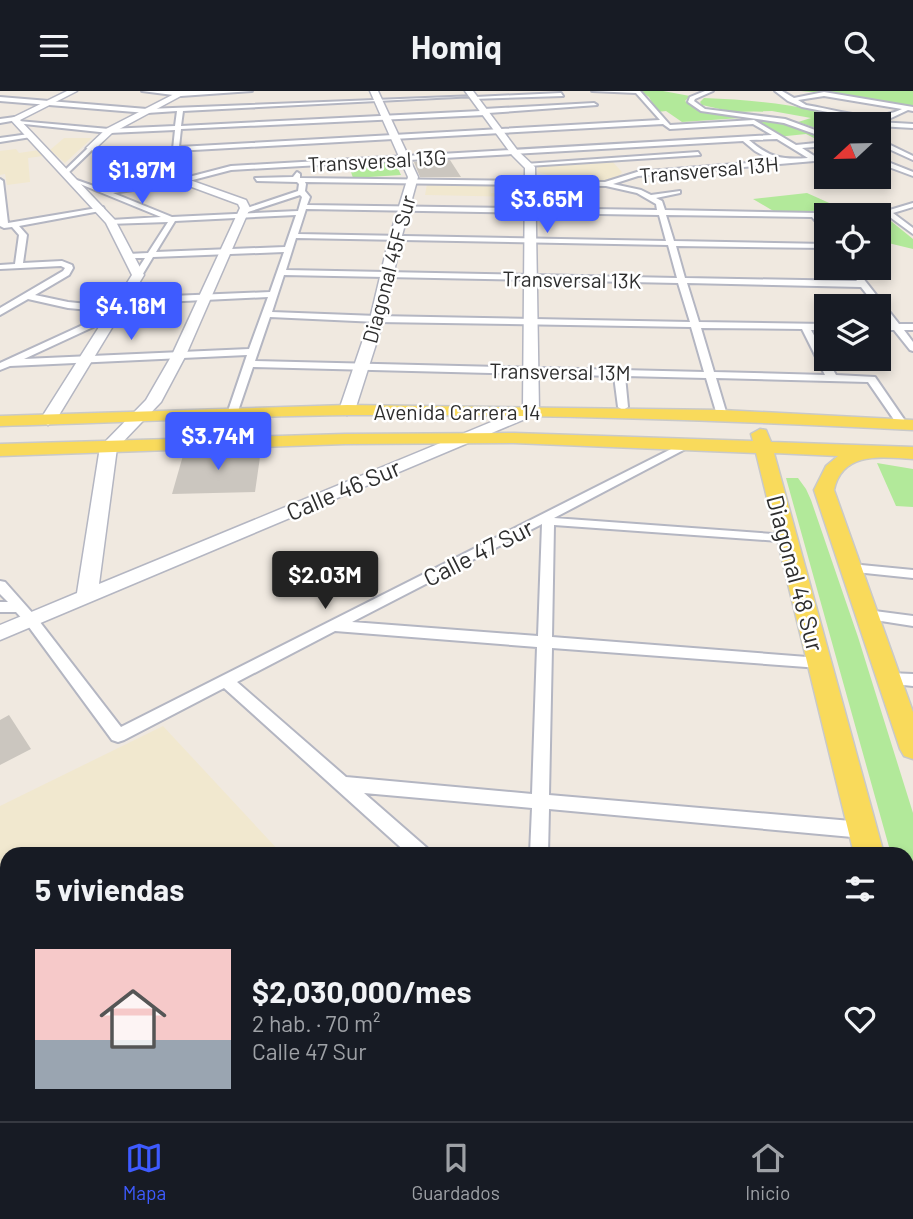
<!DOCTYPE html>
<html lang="es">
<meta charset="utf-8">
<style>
:root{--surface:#171b24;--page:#242831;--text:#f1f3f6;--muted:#9ea1a6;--line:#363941;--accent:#3e5bff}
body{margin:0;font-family:Barlow,sans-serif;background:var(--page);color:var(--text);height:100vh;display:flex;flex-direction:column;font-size:26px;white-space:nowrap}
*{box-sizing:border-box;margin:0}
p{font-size:23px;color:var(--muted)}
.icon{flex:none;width:38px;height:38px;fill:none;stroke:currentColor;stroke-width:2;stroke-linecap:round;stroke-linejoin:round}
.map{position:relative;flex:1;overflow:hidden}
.panel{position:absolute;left:0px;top:756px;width:914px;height:275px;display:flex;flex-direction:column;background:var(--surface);border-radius:21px 21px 0 0;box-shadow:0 4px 10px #0003}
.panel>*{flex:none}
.needle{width:46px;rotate:248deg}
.tools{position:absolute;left:814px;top:21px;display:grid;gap:14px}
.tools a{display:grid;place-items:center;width:77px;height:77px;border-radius:0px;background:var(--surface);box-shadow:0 4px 10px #0003;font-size:35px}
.price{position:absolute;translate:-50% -60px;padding:0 16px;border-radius:7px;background:var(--accent);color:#fff;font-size:23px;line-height:46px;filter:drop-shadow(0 2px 4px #0008)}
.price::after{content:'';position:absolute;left:50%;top:42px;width:21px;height:16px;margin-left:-10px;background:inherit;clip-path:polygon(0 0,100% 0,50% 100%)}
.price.current{background:#222;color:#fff}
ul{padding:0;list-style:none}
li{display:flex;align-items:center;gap:21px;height:175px;padding:0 35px}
li span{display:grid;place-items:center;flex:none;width:196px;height:140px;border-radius:0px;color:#555}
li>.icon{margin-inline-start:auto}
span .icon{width:84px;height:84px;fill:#fffc;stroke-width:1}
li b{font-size:30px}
h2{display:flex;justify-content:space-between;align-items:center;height:84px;padding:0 35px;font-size:30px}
header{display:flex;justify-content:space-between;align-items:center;height:91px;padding:0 35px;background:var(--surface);font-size:32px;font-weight:700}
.tab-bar{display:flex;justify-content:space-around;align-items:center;height:98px;border-top:2px solid var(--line);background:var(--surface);font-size:19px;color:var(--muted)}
.tab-bar a{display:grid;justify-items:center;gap:4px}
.tab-bar .current{color:var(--accent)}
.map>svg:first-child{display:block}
.education{fill:#f1e8cf}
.medical{fill:#f6dede}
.green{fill:#b2e99a}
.pitch{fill:#c6f095}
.building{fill:#cbc6bf}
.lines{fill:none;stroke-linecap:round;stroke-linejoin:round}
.street-casing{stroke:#b4b6c2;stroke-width:4}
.secondary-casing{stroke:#b4b6c2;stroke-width:3}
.primary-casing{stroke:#c9c9c9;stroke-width:3}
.street{fill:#fff;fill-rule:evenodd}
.secondary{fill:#fff;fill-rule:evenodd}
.primary{fill:#f9da5b;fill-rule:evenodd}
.labels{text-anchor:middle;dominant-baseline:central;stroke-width:5;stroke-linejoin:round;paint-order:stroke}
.far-street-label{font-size:21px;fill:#2e2e2e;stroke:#fff}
.street-label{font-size:24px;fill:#2e2e2e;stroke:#fff}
</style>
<header><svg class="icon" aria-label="menu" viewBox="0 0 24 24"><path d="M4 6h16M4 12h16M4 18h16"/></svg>Homiq<svg class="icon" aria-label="search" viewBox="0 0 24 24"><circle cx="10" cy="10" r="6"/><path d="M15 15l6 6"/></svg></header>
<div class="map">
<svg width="913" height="1030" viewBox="0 0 913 1030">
<rect width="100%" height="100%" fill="#f0e9e0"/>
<path class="education" d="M64,47H92L65,72L50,59Z
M16,58L19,62L39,59L43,65L28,67L30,91L7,94L5,83L0,84V60Z
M611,69L622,81L619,86L599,92L573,91L537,81L539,74Z
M427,93L491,94V102L523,103V106L425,104Z
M163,635L282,763H7V828L0,818V715Z"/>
<path class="medical" d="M367,1024H512L518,1030H359Z"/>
<path class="green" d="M640,0H663L690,5L685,10L700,20L778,30L826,47V53L806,43L777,46L757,30H747L741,27L682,31L666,20L657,21L649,6Z
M801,0H913V17L832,3Z
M704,7C762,9 814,16 869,33H826V36L816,37L798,31L811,27L772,20L733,21L702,14L700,11Z
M394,69L401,84L353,87L348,72Z
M807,102L856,124L826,126L815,121H775L753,108Z
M881,122L913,148V158L884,151L879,145L878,124H870Z
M877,372L913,378V416L896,415Z
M786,387H798L806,398L811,409L858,546L913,722V838L907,816L906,763H891Z
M7,1019V1024H367L359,1030H0V1024Z
M512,1024H905L907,1030H518Z"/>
<path class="pitch" d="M7,882V981L0,968V887Z
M702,1024H771L783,1030H699Z"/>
<path class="building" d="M450,69L461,86H420L414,71Z
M265,335L264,343L189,345L191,337Z
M261,359L255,401L172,403L184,361Z
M9,624L31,658L0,674V629Z"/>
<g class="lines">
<defs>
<path id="street" d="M142,0H252L181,5Z
M592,0H640L670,34L754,29L796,54L826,51V55L802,57L816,66L826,65V69L638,85L613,93L641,99L651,104L680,100V102L656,107L662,110L665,119L817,122L826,135V142L812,126L666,124L674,150L826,153V157L676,155L685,187L857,190L847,177H855L899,233H913V239H904L913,251V260L910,259L894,239H878V233H890L878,215H876L861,196L687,192L699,231L826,233V239H811L836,284L875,286L908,334L907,336H899L868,291L716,287L727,324L722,327L717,324L706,287L625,285L628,316L623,319L618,316L614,285L253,276L237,323L232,326L227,323L247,264L10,275L0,279V272L111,221L68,217L28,208L0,224V217L63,180L65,177L61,175L0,178V174L15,173L19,144L12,136L4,137L0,135V88L3,90L8,132L103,116L104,118L100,120L19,135L27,144L23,172L62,170L72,174L73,177L69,184L35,204L68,211L117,216L122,219L117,225L24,268L249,258L268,206L122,213L118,210L122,207L270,201L284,161L153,166L141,186H135L134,184L145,167H128L124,165L128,163L148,162L168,131L108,133V129H111L161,126L68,88V86L105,99L185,87L231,75L772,44L753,33L670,38L663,33L176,60L173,58L175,39L109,42L15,32L18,30L109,38L175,35L177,20L147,22L0,10V6L147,18L476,5L183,20L181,35L481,20L484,18L594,12L597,14L488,22L485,24L181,38L179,56L660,29L636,2ZM777,48L808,67C782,69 770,67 749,49ZM743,50L755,60L773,70L637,81L605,91L300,87V83L297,81L293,86L255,87L257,90L297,91L299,93L298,100L241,119L248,121L300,104L302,106L298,120L172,126L113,102L185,91L231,79ZM305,91L606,95L637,102L656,113L657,119L307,114L310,106L305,100L306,93ZM306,118L659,124L666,150L298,143ZM296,124L285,156L156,161L175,130ZM296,147L668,154L677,187L286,179ZM284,184L678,192L690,231L377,225L272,221ZM270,226L377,231L691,236L704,281L255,270ZM701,237L802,238L825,284L714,281Z
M705,0H713L695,8L694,10L705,18L785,28L826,43V47L784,32L701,20L688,11L690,6Z
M775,0H782L794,7L824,1L913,16V20L908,19L891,27L867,28L878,31L913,33V37L878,35L838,23L802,16L788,10ZM824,5L902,18C870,33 839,19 806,14L798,9Z
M561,2L563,5L472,8L475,6Z
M15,26L17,29L0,32V28Z
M29,43L31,46L0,51V47Z
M878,48L913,65V69L878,53Z
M89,56L94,57L67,83H63V81Z
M698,61L700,64L528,75L525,73Z
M878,67L913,81V85L878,72Z
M913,112V116L893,122L913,137V143L883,121Z
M689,349L693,350V354L554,427L787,444L793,448L792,451L554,434L552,546L820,567L825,568L827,572L825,576L820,577L552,557L549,704L863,731L869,734L872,739L869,744L863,747L549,718L548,763H530L532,717L364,702L427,757L430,763H408L224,597L124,649L118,651L112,649L26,532L16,521H0V511H8L0,503V490L5,491L36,526L121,636ZM542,433L538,545L352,531ZM335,540L537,556L532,703L346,686L237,591Z
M851,473L913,479V487L846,480L844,477L846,474Z
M867,519L913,525V535L862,527L860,524L862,521Z
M889,582L913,583V595L884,592L881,588L884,584Z"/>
<path id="secondary" d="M67,0H77L20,29L115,129L144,184L56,329L48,334L40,329L132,184L106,132L10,28Z
M180,0H190L112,42L97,56L246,109L250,117L186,264L161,311L117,357L99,493L523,318L525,77L512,64L465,0H473L518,60L535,76L539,320L537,323L0,549V534L77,502L100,356L146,309L172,264L240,117L238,113L86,57L106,38Z
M370,0H378L418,86L401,148L384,228L355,319L347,324L339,319L370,228L389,148L408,86Z"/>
<path id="primary" d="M347,314L722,319L913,329V339C725,329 538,323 350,324C234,325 117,332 0,335V325Z
M760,338L766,339L771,351L913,356V368C882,366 842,360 834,399L913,621V668L904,665L900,658L814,399L826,375L838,365L774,362L884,763H854L756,362L514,352L345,353L0,365V353L345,343L514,342L753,350L751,343Z
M906,892L913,894V950L906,947Z"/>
</defs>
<use href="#street" class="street-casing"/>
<use href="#secondary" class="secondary-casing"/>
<use href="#primary" class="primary-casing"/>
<use href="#street" class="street"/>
<use href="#secondary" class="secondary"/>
<use href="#primary" class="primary"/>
</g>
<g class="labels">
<g class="far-street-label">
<text transform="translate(377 69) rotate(-3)">Transversal 13G</text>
<text transform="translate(709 78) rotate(-5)">Transversal 13H</text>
<text transform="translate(388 178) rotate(-75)">Diagonal 45F Sur</text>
<text transform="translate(572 188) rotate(1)">Transversal 13K</text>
<text transform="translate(560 280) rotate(1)">Transversal 13M</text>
<text x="457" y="320">Avenida Carrera 14</text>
</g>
<g class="street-label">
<text transform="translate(343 398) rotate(-23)">Calle 46 Sur</text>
<text transform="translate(478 461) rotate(-27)">Calle 47 Sur</text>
<text transform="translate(796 482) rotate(75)">Diagonal 48 Sur</text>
</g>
</g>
</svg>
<div class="tools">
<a><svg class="needle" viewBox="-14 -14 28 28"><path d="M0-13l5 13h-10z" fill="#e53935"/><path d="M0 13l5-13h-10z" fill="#9ea1a6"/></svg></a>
<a><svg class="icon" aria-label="locate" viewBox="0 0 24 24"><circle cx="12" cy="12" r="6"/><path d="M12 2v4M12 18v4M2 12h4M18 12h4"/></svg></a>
<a><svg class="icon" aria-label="layers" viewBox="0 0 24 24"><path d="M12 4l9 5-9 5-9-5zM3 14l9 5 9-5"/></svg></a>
</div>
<b class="price" style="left:142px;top:115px">$1.97M</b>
<b class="price" style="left:547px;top:144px">$3.65M</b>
<b class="price" style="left:131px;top:251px">$4.18M</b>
<b class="price" style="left:218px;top:381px">$3.74M</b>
<b class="price current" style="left:325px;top:520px">$2.03M</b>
<section class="panel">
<h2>5 viviendas<svg class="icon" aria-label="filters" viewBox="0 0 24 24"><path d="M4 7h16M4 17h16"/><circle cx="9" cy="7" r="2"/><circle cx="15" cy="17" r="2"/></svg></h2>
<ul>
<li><span style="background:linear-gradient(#f6c9c9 65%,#9aa5b1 0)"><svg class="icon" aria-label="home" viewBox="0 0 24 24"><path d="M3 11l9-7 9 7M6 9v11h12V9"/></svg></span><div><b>$2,030,000/mes</b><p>2 hab. · 70 m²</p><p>Calle 47 Sur</p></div><svg class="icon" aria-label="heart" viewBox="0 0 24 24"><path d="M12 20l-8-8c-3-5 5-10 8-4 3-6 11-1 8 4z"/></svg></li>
</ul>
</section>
</div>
<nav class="tab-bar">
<a class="current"><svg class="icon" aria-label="map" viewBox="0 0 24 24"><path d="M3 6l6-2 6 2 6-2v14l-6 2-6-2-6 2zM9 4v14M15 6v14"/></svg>Mapa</a>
<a><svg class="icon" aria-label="saved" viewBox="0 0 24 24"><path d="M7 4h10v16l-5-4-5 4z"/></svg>Guardados</a>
<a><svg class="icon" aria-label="home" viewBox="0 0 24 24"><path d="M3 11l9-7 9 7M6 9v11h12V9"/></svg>Inicio</a>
</nav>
